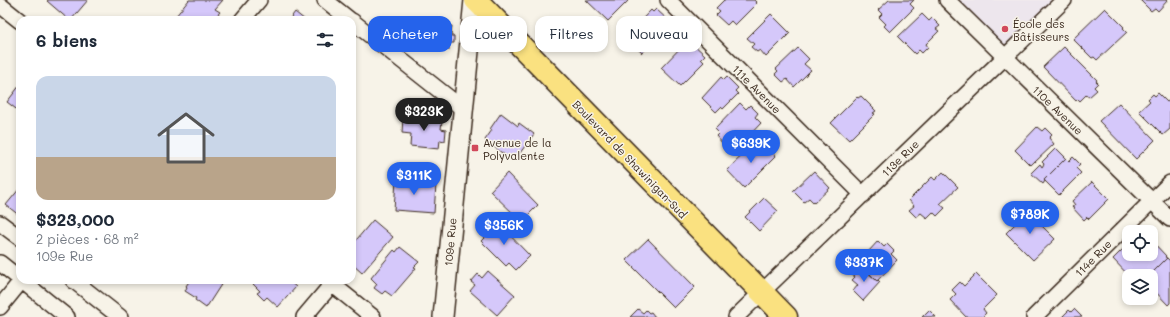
<!DOCTYPE html>
<html lang="fr">
<meta charset="utf-8">
<style>
:root{--surface:#fff;--page:#f6f6f7;--text:#1f2937;--muted:#747a83;--line:#e0e1e3;--accent:#2563eb}
body{margin:0;font-family:Mali,sans-serif;background:var(--page);color:var(--text);height:100vh;display:flex;flex-direction:column;font-size:15px;white-space:nowrap}
*{box-sizing:border-box;margin:0}
p{font-size:13px;color:var(--muted)}
.icon{flex:none;width:22px;height:22px;fill:none;stroke:currentColor;stroke-width:2;stroke-linecap:round;stroke-linejoin:round}
.map{position:relative;flex:1;overflow:hidden}
.panel{position:absolute;left:16px;top:16px;width:340px;height:268px;display:flex;flex-direction:column;background:var(--surface);border-radius:12px;box-shadow:0 2px 6px #0003}
.panel>*{flex:none}
.top-card{position:absolute;left:368px;top:16px;width:380px;height:36px;display:flex;gap:8px}
.controls{position:absolute;left:1122px;top:225px;display:grid;gap:8px}
.controls a{display:grid;place-items:center;width:36px;height:36px;border-radius:8px;background:var(--surface);box-shadow:0 2px 6px #0003;font-size:20px}
.price{position:absolute;translate:-50% -34px;padding:0 9px;border-radius:14px;background:var(--accent);color:#fff;font-size:13px;line-height:26px;filter:drop-shadow(0 1px 2px #0008)}
.price::after{content:'';position:absolute;left:50%;top:24px;width:12px;height:9px;margin-left:-6px;background:inherit;clip-path:polygon(0 0,100% 0,50% 100%)}
.price.on{background:#222;color:#fff}
ul{padding:0;list-style:none}
li{display:grid;align-content:center;gap:8px;height:212px;padding:0 20px}
li+li{border-top:1px solid var(--line)}
li span{display:grid;place-items:center;height:124px;border-radius:12px;color:#555}
li>.icon{margin-inline-start:auto}
span .icon{width:72px;height:72px;fill:#fffc;stroke-width:1}
li b{font-size:17px}
h2{display:flex;justify-content:space-between;align-items:center;height:48px;padding:0 20px;font-size:17px}
.tag{padding:0 14px;border-radius:12px;background:var(--surface);box-shadow:0 2px 6px #0003;font-size:14px;line-height:36px}
.tag.on{background:var(--accent);color:#fff}
.map>svg:first-child{display:block}
.built{fill:#ede6ed}
.building{fill:#d5c8fa;stroke:#3b2a1e}
.lines{fill:none;stroke-linecap:round;stroke-linejoin:round}
.minor-casing{stroke:#3b2a1e;stroke-width:18}
.tertiary-casing{stroke:#3b2a1e;stroke-width:22}
.primary-casing{stroke:#3b2a1e;stroke-width:25}
.minor{stroke:#f7f3e8;stroke-width:15}
.tertiary{stroke:#f7f3e8;stroke-width:19}
.primary{stroke:#fae180;stroke-width:22}
.poi-dot{fill:#d1495b;stroke:#f7f3e8;stroke-width:1.5}
.labels{text-anchor:middle;dominant-baseline:central;stroke-width:3;stroke-linejoin:round;paint-order:stroke}
.poi-label{font-size:11px;fill:#3b2a1e;stroke:#f7f3e8;text-anchor:start}
.street-label{font-size:11px;fill:#3b2a1e;stroke:#f7f3e8}
</style>
<div class="map">
<svg width="1170" height="317" viewBox="0 0 1170 317">
<rect width="100%" height="100%" fill="#f7f3e8"/>
<filter id="ink" filterUnits="userSpaceOnUse"><feTurbulence type="fractalNoise" baseFrequency=".025" numOctaves="2"/><feDisplacementMap in="SourceGraphic" scale="8" xChannelSelector="R" yChannelSelector="G"/><feConvolveMatrix kernelMatrix="1 2 1 2 8 2 1 2 1" color-interpolation-filters="sRGB"/></filter>
<g filter="url(#ink)">
<path class="built" d="M947,0H1064L1004,58Z"/>
<path class="building" d="M48,0H88L71,20H69L47,1Z
M189,0H223L215,9L220,12L213,20H179L175,17Z
M586,0H629L608,21Z
M724,0H754L757,3L735,25L731,21L727,25L716,15L720,11L716,8Z
M889,0H914L910,4L914,8L890,32L884,26L886,24L879,17L882,14L878,10Z
M1140,0H1168L1158,11L1155,8L1151,11Z
M1105,8L1124,27L1123,28L1127,32L1097,60L1094,57L1092,58L1073,39Z
M656,9L669,21L666,25L668,27L642,53L625,37L651,10L653,12Z
M295,12L305,20H289Z
M771,14L790,33L766,57L760,50L757,52L751,47L754,44L747,38Z
M922,14L929,21L932,18L940,26L936,29L939,31L926,44L928,47L922,53L919,50L915,54L898,37Z
M419,22L452,26L451,36H454V43H449V50L416,47Z
M685,43L688,46L692,43L705,55L701,59L704,62L680,86L661,68Z
M1064,47L1097,80L1096,81L1098,83L1094,87L1097,90L1089,97L1086,95L1080,101L1078,99L1076,101L1043,67Z
M798,48L809,59L804,64L811,70L794,87L787,79L783,82L775,74L778,71L776,69Z
M721,77L724,80L727,77L738,88L735,91L738,94L723,109L721,107L716,112L702,98Z
M20,85V112L7,102Z
M1158,93L1167,102L1170,100V129L1163,135L1139,111L1150,101L1148,99L1153,94L1155,96Z
M861,96L876,111L873,113L875,114L849,140L831,123L857,97L858,98Z
M740,103L746,109L750,105L758,113L755,117L761,123L746,139L749,141L738,152L728,142L725,146L716,136L719,133L715,129Z
M1119,103L1155,140L1136,159L1099,121Z
M411,113L422,114L421,119L442,121L441,129L446,130L445,141L440,140L439,149L410,146L411,134L402,133L403,117L410,118Z
M501,113L518,126L519,123L534,134L517,157L513,155L510,159L485,140L492,130L490,129Z
M1037,127L1042,131L1045,128L1052,135L1049,138L1054,144L1035,162L1034,161L1030,165L1015,150Z
M756,142L763,150L767,146L776,156L744,188L727,170Z
M1056,148L1066,158L1044,180L1045,181L1043,184L1031,173L1040,164L1042,167L1044,164L1042,162Z
M1073,157L1080,164L1076,168L1081,173L1059,195L1044,180L1066,158L1069,161Z
M814,171L830,188L814,203L809,198L804,202L793,191Z
M943,172L958,187L940,204L945,208L937,216L933,212L927,218L921,213L916,217L909,210L914,206L909,200L932,177L935,180Z
M507,173L538,205L524,219L520,215L518,218L490,191Z
M398,175L413,176L412,182L436,184L434,213L394,210L396,180L398,181Z
M1092,182L1109,199L1089,219L1087,217L1084,220L1072,207L1075,205L1072,201Z
M20,188V216L6,205Z
M764,198L778,211L759,231L745,217Z
M1023,210L1026,213L1028,212L1055,239L1033,260L1006,233L1022,217L1019,214Z
M373,220L393,237L362,273L352,264V245Z
M498,223L530,256L516,270L509,263L506,266L481,241L486,236L482,232L490,224L493,228Z
M648,239L695,287L674,308L626,260Z
M1151,240L1166,256L1165,257L1167,258L1149,276H1129L1113,259L1129,243V254H1151Z
M878,241L884,247L887,244L894,251L891,254L897,260L877,281L858,263Z
M400,247L419,262L414,267L416,268L392,296L385,291L382,294L374,288L377,284L371,278L394,250L396,252Z
M1167,258L1170,261V303L1168,305L1151,287V276H1149Z
M859,264L877,281L878,280L880,282L863,301L853,291L858,285L852,280L855,277L851,274Z
M488,271L515,295L497,315L470,291L475,285L471,282L478,274L482,278Z
M976,274L997,295L983,309L986,313L982,317H966L950,300L956,294L952,290L960,282L964,286Z
M190,280H224L206,308L195,300L196,298L185,291L187,287L186,286Z
M249,280H288L296,287L278,307L267,297L264,300L257,293L260,291Z
M638,309L643,313L646,310L649,313L651,312L655,317H630Z
M1074,309L1082,317H1062L1069,310L1071,312Z
M929,310L936,317H922Z"/>
<g class="lines">
<defs>
<path id="minor" d="M325,0L350,20
M668,0L863,195
M947,0L1170,219
M0,5L20,21
M242,20L259,0
M352,21L463,109
M0,223L20,238
M0,263L20,279
M21,280L67,317
M73,280L120,317
M327,280L373,317
M0,307L22,280
M304,317L332,284
M736,317L1064,0
M1034,317L1170,183"/>
<path id="tertiary" d="M443,317L474,0"/>
<path id="primary" d="M476,0L786,317"/>
</defs>
<use href="#minor" class="minor-casing"/>
<use href="#tertiary" class="tertiary-casing"/>
<use href="#primary" class="primary-casing"/>
<use href="#minor" class="minor"/>
<use href="#tertiary" class="tertiary"/>
<use href="#primary" class="primary"/>
</g>
</g>
<g class="poi-dot">
<circle cx="1005" cy="29" r="4"/>
<rect x="471" y="144" width="8" height="8" rx="2"/>
</g>
<g class="labels">
<g class="poi-label">
<text x="1013" y="23">École des<tspan x="1013" dy="13">Bâtisseurs</tspan></text>
<text x="483" y="142">Avenue de la<tspan x="483" dy="13">Polyvalente</tspan></text>
</g>
<g class="street-label">
<text transform="translate(757 89) rotate(45)">111e Avenue</text>
<text transform="translate(1058 110) rotate(44)">110e Avenue</text>
<text transform="translate(900 158) rotate(-44)">113e Rue</text>
<text transform="translate(630 159) rotate(46)">Boulevard de Shawinigan-Sud</text>
<text transform="translate(450 242) rotate(-85)">109e Rue</text>
<text transform="translate(1093 258) rotate(-45)">114e Rue</text>
</g>
</g>
</svg>
<div class="controls">
<a><svg class="icon" aria-label="locate" viewBox="0 0 24 24"><circle cx="12" cy="12" r="6"/><path d="M12 2v4M12 18v4M2 12h4M18 12h4"/></svg></a>
<a><svg class="icon" aria-label="layers" viewBox="0 0 24 24"><path d="M12 4l9 5-9 5-9-5zM3 14l9 5 9-5"/></svg></a>
</div>
<b class="price on" style="left:424px;top:132px">$323K</b>
<b class="price" style="left:751px;top:164px">$639K</b>
<b class="price" style="left:414px;top:196px">$311K</b>
<b class="price" style="left:1030px;top:235px">$789K</b>
<b class="price" style="left:504px;top:246px">$356K</b>
<b class="price" style="left:864px;top:283px">$337K</b>
<div class="top-card">
<a class="tag on">Acheter</a>
<a class="tag">Louer</a>
<a class="tag">Filtres</a>
<a class="tag">Nouveau</a>
</div>
<section class="panel">
<h2>6 biens<svg class="icon" aria-label="filters" viewBox="0 0 24 24"><path d="M4 7h16M4 17h16"/><circle cx="9" cy="7" r="2"/><circle cx="15" cy="17" r="2"/></svg></h2>
<ul>
<li><span style="background:linear-gradient(#c9d6e8 65%,#b9a48a 0)"><svg class="icon" aria-label="home" viewBox="0 0 24 24"><path d="M3 11l9-7 9 7M6 9v11h12V9"/></svg></span><div><b>$323,000</b><p>2 pièces · 68 m²</p><p>109e Rue</p></div></li>
</ul>
</section>
</div>
